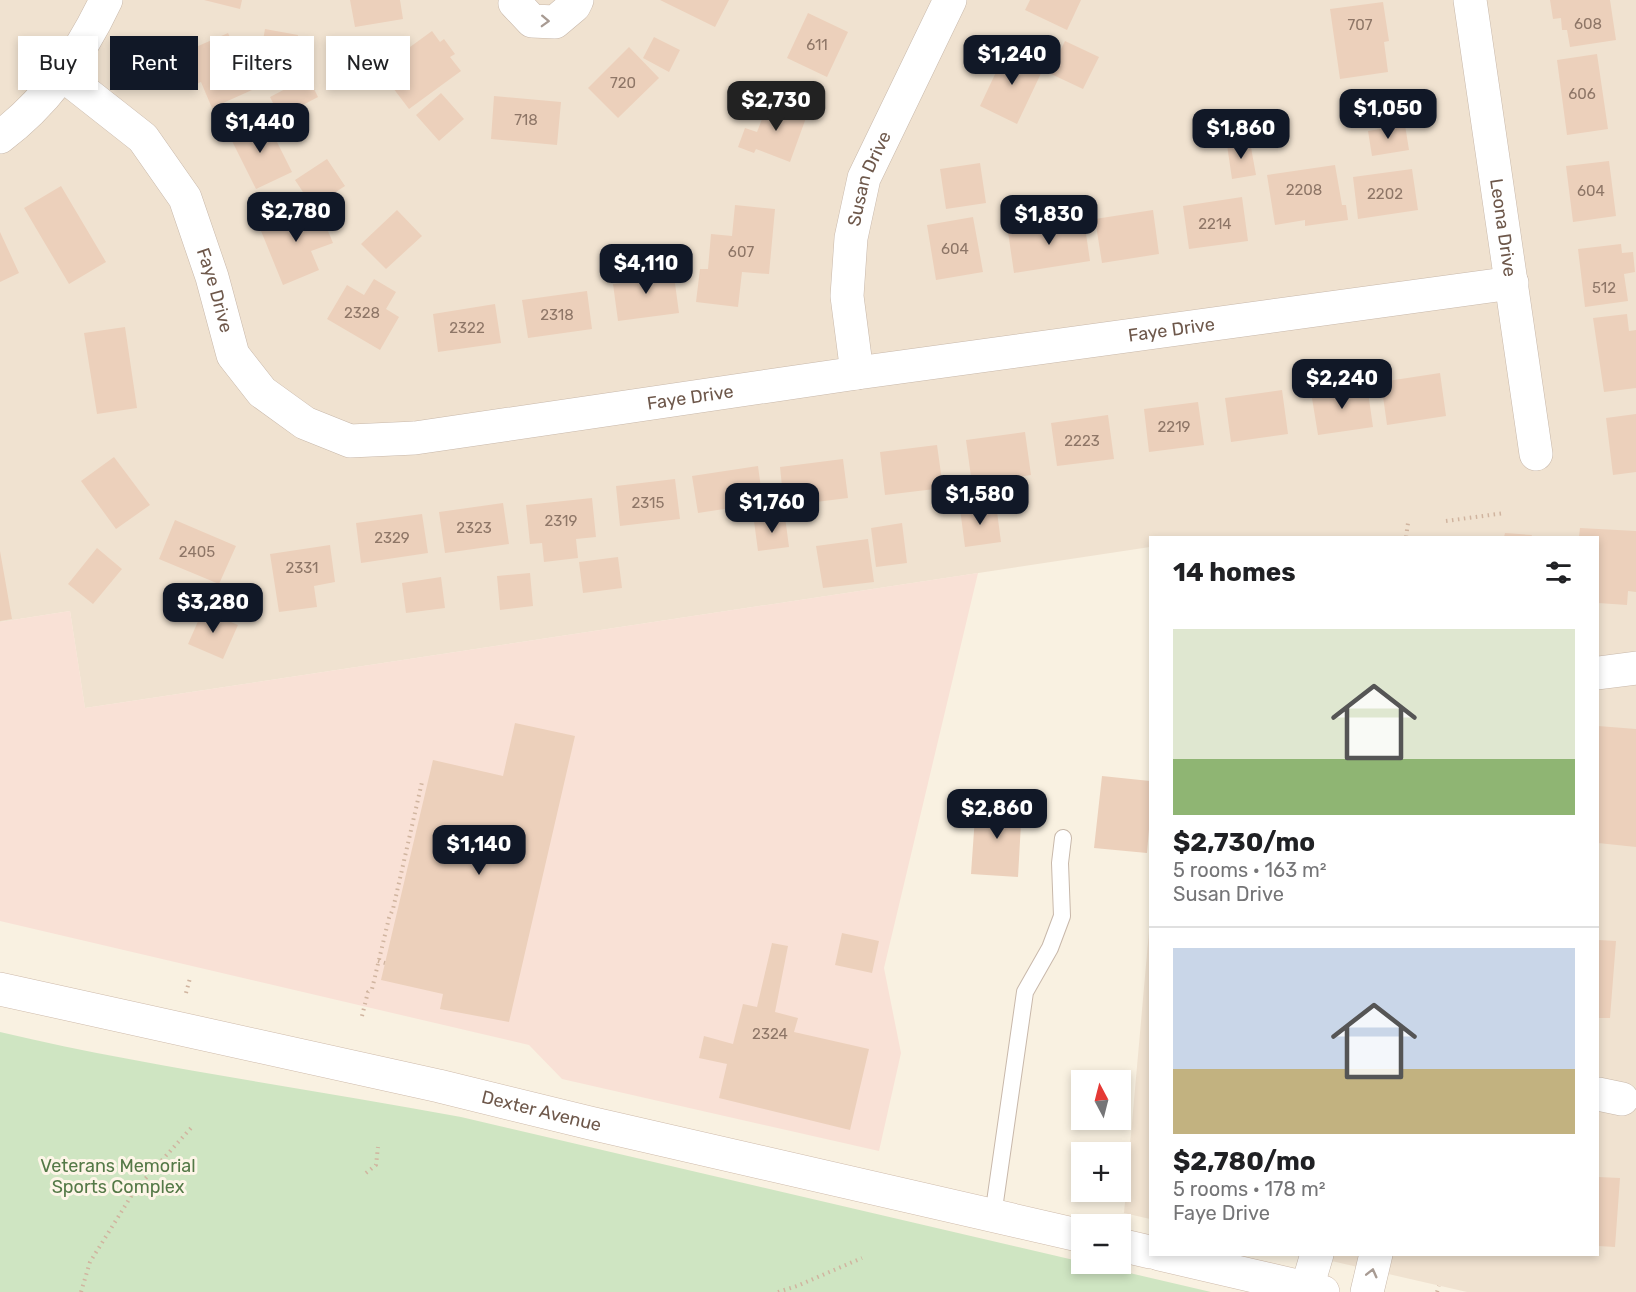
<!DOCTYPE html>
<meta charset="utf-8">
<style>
:root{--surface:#fff;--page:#f2f2f2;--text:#202124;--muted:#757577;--line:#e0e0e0;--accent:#111827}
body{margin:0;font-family:Rubik,sans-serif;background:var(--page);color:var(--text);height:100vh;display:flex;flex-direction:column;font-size:22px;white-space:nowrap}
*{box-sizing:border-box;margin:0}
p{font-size:20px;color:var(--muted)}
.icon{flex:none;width:33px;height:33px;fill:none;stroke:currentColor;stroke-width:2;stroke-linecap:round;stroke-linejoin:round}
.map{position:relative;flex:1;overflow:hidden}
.details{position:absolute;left:1149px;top:536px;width:450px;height:720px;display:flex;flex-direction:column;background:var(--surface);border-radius:0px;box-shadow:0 3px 9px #0003}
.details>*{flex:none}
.banner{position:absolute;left:18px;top:36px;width:570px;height:54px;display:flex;gap:12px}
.needle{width:39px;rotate:353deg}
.tools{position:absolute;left:1071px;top:1070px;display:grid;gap:12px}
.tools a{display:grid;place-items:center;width:60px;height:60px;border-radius:0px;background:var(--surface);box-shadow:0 3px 9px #0003;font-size:30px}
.price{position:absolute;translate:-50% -51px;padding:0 14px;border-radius:12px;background:var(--accent);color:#fff;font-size:20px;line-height:39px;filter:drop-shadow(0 2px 3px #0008)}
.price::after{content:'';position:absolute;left:50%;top:36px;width:18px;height:14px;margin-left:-9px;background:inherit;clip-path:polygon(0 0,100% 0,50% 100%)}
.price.active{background:#222;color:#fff}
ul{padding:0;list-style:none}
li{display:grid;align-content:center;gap:12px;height:318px;padding:0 24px}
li+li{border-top:2px solid var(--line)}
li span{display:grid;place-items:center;height:186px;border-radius:0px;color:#555}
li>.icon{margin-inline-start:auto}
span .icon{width:108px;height:108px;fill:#fffc;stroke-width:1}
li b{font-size:26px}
h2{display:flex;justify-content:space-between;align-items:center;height:72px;padding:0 24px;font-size:26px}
.chip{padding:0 21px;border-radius:0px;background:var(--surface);box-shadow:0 3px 9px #0003;font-size:21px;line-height:54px}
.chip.active{background:var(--accent);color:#fff}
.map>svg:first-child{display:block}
.residential{fill:#f0e2d0}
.commercial{fill:#f9e1d6}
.green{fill:#cfe5c2}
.building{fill:#ecd0bb}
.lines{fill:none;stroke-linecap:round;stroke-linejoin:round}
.service-casing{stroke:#c8b8aa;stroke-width:18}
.minor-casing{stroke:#c8b8aa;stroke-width:34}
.secondary-casing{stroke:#cebaaa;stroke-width:34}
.path{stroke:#d0b49f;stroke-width:4;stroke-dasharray:1.5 4.5;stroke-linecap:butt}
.service{stroke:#fff;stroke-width:16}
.minor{stroke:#fff;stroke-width:33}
.secondary{stroke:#fff;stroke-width:33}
.oneway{stroke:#a89b93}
.labels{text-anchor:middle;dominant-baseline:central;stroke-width:6;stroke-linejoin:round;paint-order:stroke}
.number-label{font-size:15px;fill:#8e7667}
.street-label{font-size:18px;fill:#6e584b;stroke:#fdf5e7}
.park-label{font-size:18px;fill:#547947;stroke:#fdf5e7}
</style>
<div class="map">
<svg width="1636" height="1292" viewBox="0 0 1636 1292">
<rect width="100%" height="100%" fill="#f9f1e1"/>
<path class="residential" d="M0,0H1636V1292H1467L1301,1254H1598V537H1150V547L85,708L70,611L0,622Z
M1150,920V1219L1124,1213Z"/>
<path class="commercial" d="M978,573L884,968L901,1053L879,1151L562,1079L529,1045L0,921V622L70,611L85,708Z"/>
<path class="green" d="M0,1032C152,1068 308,1088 461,1117L1211,1292H0Z"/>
<path class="building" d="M204,0H242L240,9Z
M350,0H400L403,19L355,27Z
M660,0H729L715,27Z
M1030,0H1081L1067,30L1025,10Z
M1550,0H1610L1616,40L1570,47L1567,30H1562L1561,18L1553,19Z
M1383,2L1389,41L1384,42L1388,72L1340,79L1330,9Z
M808,13L848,32L827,77L787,58Z
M265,29L298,35L295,57L261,52Z
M432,31L440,42L444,39L455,54L450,57L461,71L409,109L390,84L409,69L399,55Z
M228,33L233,44L248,37L258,61L242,69L252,90L212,108L201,82L194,85L185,65L194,61L189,50Z
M654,37L680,50L669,72L643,58Z
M1065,41L1099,57L1083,89L1049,73Z
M629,47L659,78L618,118L588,88Z
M1007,49L1044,67L1017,124L980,106Z
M1597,54L1608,129L1567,135L1557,60Z
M308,77L318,97L280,117L270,97Z
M441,93L464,119L439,141L416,115Z
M494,96L561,102L557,145L491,139Z
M769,101L807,115L790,162L756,149L754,153L738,147L745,128L757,132Z
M265,118L292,172L256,189L229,135Z
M1405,125L1409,150L1372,156L1368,131Z
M1250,142L1256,175L1232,179L1227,145Z
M327,159L345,186L313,207L295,180Z
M1609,161L1616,216L1573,222L1566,166Z
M980,163L986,203L946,209L940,169Z
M1335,165L1342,205H1346L1348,220L1305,226V220L1275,225L1267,175Z
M1412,169L1418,210L1358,219L1353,177Z
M61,186L106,262L69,284L24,208Z
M1242,197L1248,241L1189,249L1183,206Z
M735,205L775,209L769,274L742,272L738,307L696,302L700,269H708L711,234L732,236Z
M318,207L333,243L311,251L319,270L283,285L259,226L295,211L297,216Z
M397,210L422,236L386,269L361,244Z
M1153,210L1159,254L1102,263L1095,219Z
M973,217L983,272L936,280L927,225Z
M1084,220L1090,261L1014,273L1008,232Z
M0,232L19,273L0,282Z
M1621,244L1622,253L1633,252L1635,272L1624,274L1628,301L1585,307L1578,249Z
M654,261L657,278L674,276L679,313L618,321L613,284L634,282L632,264Z
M374,279L396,292L386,309L399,317L380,350L327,319L347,285L364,295Z
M587,291L592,329L528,338L522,300Z
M495,304L501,343L438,352L433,314Z
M1627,314L1629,331L1636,330V388L1604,392L1593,318Z
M125,327L137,408L97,414L84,333Z
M1440,373L1446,416L1387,425L1381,382Z
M1367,385L1373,427L1318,435L1311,392Z
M1282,390L1288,434L1231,442L1225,398Z
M1198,402L1204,445L1149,452L1144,409Z
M1636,414V472L1613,475L1606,418Z
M1108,415L1114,459L1057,466L1051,423Z
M1025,432L1031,475L972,484L966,440Z
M937,445L943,488L885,495L880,452Z
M114,457L150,505L116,529L81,481Z
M843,459L848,498L784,506L780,467Z
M758,466L763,503L698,513L692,476Z
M675,479L680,519L620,526L616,486Z
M592,498L596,537L576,539L578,558L544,562L542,543L530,544L526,505Z
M503,503L509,544L445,553L439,512Z
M996,504L1001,542L965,547L960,509Z
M422,514L428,553L361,563L356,523Z
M785,517L789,547L758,551L754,521Z
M175,520L236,546L219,584L159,559Z
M902,523L907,563L876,567L871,528Z
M1580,528L1636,531V592L1628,591L1627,605L1598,603V537H1579Z
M1505,533L1532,535L1531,537H1504Z
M868,539L874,582L823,588L816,546Z
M330,545L335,582L314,586L317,607L279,612L270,554Z
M97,548L122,569L93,604L68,584Z
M0,551L12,619L0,621Z
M618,557L622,588L583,593L579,562Z
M530,573L533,606L500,610L497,576Z
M441,577L445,608L406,613L402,583Z
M203,610L238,625L223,659L188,644Z
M515,723L575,736L509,1022L440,1009L443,994L381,980L433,760L503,776Z
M1598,726L1636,729V847L1598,843Z
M1102,776L1150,781V817L1147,853L1094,848Z
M976,802L1022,805L1018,877L971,874Z
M842,933L879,941L872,973L835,965Z
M1598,940L1616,941L1610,1018H1598Z
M772,943L788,946L775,1012L798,1018L794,1032L869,1049L850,1130L719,1098L727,1064L699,1058L704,1036L733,1044L743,1004L757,1007Z
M1598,1177L1620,1178L1615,1247L1598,1246Z"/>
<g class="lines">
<defs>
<path id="service" d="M993,1216L1025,992L1050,948L1062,916L1060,863L1063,838"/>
<g id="minor">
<path d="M516,0L515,3L532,21L555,22L574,6L577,0"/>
<path id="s1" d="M1470,0L1536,454"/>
<path id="s2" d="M63,75L143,138L185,198L212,277L233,355L262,392L305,423L350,441L415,438L857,373L1512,283"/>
<path d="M0,137C47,102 81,53 106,0"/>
<path id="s3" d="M857,373L847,296L851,238L864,178L950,0"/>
<path d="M1598,673L1636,668"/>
<path d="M1598,1094L1622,1099"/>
<path d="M1307,1288L1317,1254"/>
<path d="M1367,1292L1376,1254"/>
</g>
<g id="secondary">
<path id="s4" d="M0,989L439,1086L590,1123L1082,1236"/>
<path d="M1120,1245L1150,1252"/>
<path d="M1159,1254L1323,1292"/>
</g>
</defs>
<use href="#service" class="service-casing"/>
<use href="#minor" class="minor-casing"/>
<use href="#secondary" class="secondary-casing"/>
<path class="path" d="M1446,521L1505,513
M1406,537L1408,523
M378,961L385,963
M186,993L190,978
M362,1016L368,992L372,989L389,918L393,909L422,782
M366,1173L376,1165L378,1147
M81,1292L90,1262L135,1190L191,1128
M778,1292L797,1286L862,1258
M1437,1292L1439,1286"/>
<use href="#service" class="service"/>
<use href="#minor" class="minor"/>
<use href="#secondary" class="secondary"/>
</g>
<defs><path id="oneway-chevron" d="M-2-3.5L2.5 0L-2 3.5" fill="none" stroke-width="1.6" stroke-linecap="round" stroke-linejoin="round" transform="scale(1.5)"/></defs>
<g class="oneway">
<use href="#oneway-chevron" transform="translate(545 21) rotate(2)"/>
<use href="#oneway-chevron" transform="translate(1372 1273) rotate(-76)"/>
</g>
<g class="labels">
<g class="number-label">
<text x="1588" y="24">608</text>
<text x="1360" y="25">707</text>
<text x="817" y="45">611</text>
<text x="623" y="83">720</text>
<text x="1582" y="94">606</text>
<text x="526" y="120">718</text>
<text x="1304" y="190">2208</text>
<text x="1591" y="191">604</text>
<text x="1385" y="194">2202</text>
<text x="1215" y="224">2214</text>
<text x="955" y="249">604</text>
<text x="741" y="252">607</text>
<text x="1604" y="288">512</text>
<text x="362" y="313">2328</text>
<text x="557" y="315">2318</text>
<text x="467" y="328">2322</text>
<text x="1174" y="427">2219</text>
<text x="1082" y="441">2223</text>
<text x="648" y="503">2315</text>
<text x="561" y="521">2319</text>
<text x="474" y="528">2323</text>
<text x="392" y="538">2329</text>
<text x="197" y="552">2405</text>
<text x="302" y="568">2331</text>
<text x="770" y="1034">2324</text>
</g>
<g class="street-label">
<text stroke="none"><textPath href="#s3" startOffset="198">Susan Drive</textPath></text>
<text stroke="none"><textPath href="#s1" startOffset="230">Leona Drive</textPath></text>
<text stroke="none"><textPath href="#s2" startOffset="272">Faye Drive</textPath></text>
<text stroke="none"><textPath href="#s2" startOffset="1317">Faye Drive</textPath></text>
<text stroke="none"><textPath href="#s2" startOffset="831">Faye Drive</textPath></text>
<text stroke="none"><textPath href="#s4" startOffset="555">Dexter Avenue</textPath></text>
</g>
<g class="park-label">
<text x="118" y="1166">Veterans Memorial<tspan x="118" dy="21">Sports Complex</tspan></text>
</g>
</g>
</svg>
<div class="tools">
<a><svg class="needle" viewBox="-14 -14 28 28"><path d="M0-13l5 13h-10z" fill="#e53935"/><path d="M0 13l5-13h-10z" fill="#757577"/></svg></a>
<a>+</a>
<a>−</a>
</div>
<b class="price" style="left:1012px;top:86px">$1,240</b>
<b class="price active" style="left:776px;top:132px">$2,730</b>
<b class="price" style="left:1388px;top:140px">$1,050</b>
<b class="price" style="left:260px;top:154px">$1,440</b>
<b class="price" style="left:1241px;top:160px">$1,860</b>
<b class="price" style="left:296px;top:243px">$2,780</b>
<b class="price" style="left:1049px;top:246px">$1,830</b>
<b class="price" style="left:646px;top:295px">$4,110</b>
<b class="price" style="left:1342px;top:410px">$2,240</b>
<b class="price" style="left:980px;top:526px">$1,580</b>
<b class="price" style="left:772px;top:534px">$1,760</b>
<b class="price" style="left:213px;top:634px">$3,280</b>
<b class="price" style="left:997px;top:840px">$2,860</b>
<b class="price" style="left:479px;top:876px">$1,140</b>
<div class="banner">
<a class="chip">Buy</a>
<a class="chip active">Rent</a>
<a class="chip">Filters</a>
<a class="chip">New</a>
</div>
<section class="details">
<h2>14 homes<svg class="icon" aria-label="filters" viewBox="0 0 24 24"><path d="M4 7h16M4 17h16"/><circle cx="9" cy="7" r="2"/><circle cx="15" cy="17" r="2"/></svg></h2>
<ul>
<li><span style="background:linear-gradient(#dfe7d0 70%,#8fb573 0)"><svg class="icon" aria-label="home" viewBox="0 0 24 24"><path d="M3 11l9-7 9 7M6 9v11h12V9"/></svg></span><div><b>$2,730/mo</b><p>5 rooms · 163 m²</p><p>Susan Drive</p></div></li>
<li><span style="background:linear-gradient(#c9d6e8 65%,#c2b280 0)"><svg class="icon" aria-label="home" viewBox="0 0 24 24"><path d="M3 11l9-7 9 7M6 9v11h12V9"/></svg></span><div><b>$2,780/mo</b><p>5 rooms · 178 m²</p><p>Faye Drive</p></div></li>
</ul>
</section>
</div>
